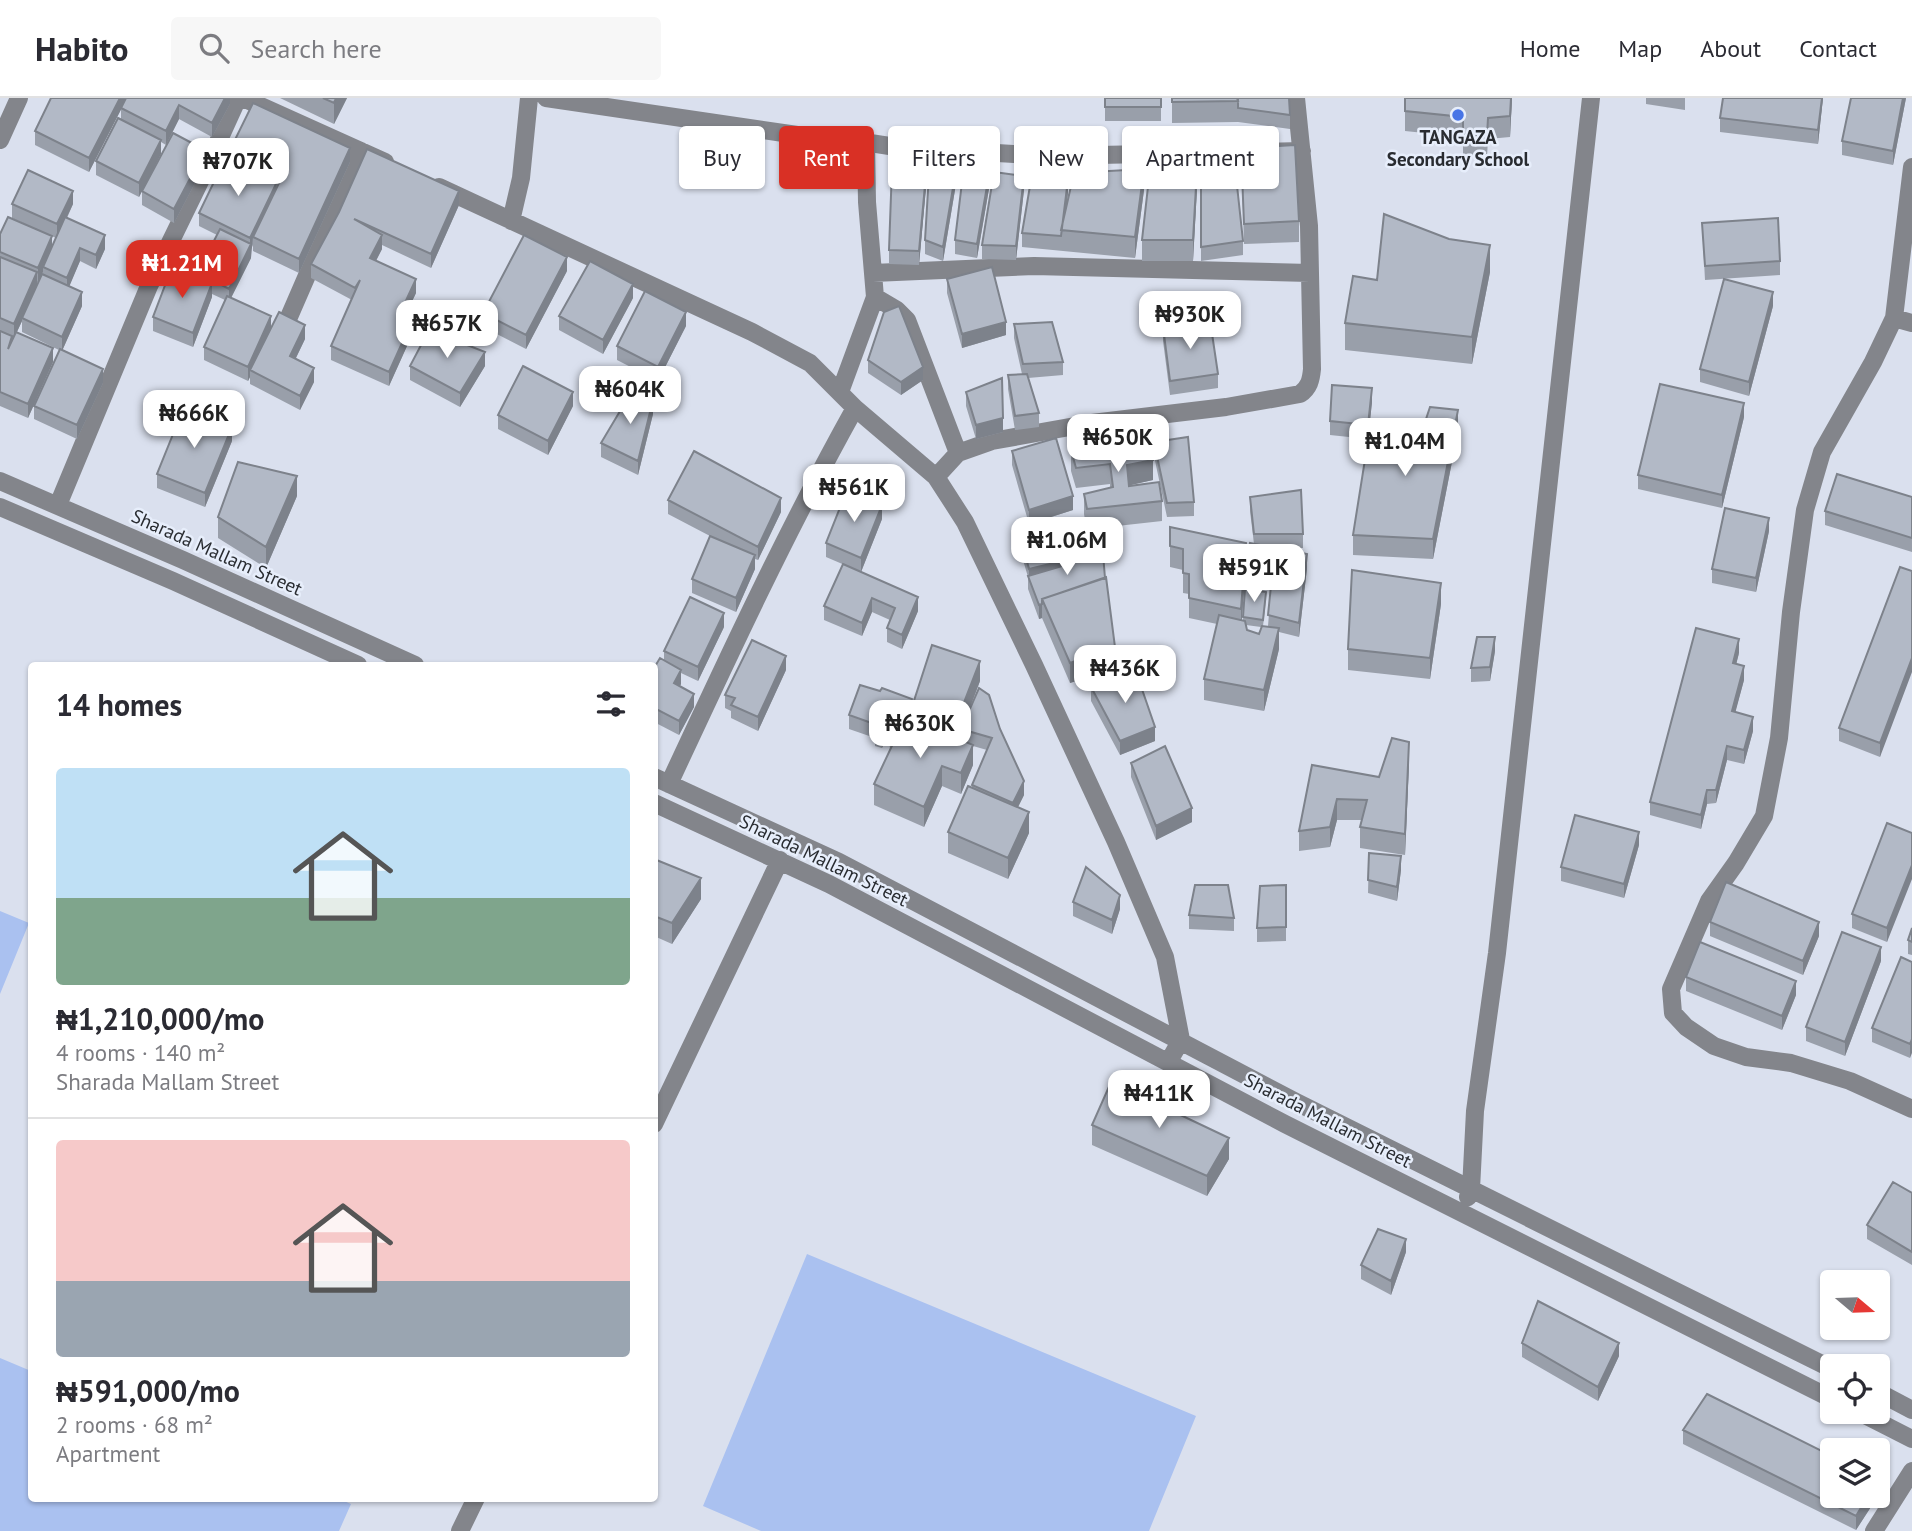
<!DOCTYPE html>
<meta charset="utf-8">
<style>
:root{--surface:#fff;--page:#f7f7f7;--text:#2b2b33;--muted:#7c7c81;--line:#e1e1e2;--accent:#d93025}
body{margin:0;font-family:"PT Sans",sans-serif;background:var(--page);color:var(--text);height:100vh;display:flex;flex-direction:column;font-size:26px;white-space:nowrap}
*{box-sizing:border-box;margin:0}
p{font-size:23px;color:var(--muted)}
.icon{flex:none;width:38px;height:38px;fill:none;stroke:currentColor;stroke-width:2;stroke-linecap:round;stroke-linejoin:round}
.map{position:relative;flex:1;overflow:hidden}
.drawer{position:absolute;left:28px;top:564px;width:630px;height:840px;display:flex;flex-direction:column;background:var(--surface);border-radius:7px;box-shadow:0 2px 5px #0004}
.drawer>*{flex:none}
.hud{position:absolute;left:679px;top:28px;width:665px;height:63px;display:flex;gap:14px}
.needle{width:46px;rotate:109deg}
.buttons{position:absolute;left:1820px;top:1172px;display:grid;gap:14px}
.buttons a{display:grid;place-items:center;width:70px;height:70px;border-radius:7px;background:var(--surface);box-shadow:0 2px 5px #0004;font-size:35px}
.price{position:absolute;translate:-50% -60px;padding:0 16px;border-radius:14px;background:#fff;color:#222;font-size:23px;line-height:46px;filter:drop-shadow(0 2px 4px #0008)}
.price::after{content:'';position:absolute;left:50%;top:42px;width:21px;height:16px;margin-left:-10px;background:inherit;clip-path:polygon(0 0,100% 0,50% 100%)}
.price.current{background:var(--accent);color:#fff}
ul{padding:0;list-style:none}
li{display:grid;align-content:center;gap:14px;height:371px;padding:0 28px}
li+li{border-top:2px solid var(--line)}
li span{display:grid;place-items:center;height:217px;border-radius:7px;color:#555}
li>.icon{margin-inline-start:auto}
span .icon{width:126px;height:126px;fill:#fffc;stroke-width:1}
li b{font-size:30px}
h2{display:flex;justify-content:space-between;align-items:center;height:84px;padding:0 28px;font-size:30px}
.chip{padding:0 24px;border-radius:7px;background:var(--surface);box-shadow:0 2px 5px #0004;font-size:24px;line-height:63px}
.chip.current{background:var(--accent);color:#fff}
header{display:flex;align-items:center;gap:42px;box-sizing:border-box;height:98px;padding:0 35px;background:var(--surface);border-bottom:2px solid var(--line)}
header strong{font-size:33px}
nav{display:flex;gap:38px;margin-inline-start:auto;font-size:24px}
.search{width:490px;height:63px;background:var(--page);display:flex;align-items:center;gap:18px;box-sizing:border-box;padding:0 24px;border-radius:7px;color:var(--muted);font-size:26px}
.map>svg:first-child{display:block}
.garden{fill:#aac1f0}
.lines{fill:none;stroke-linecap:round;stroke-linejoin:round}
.minor{stroke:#83858b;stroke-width:18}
.wall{fill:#999faa;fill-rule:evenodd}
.shaded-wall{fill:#7d828b}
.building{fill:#b2b9c6;stroke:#7d828b;stroke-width:2}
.poi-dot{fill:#4774e6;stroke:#e7eefb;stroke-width:2.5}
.labels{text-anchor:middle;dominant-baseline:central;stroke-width:5;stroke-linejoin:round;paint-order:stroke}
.poi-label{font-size:19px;font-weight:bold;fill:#292c31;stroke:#e7eefb}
.street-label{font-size:19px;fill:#292c31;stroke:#e7eefb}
</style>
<header>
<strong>Habito</strong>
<div class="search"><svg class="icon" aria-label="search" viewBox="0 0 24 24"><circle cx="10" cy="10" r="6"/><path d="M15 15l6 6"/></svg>Search here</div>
<nav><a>Home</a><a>Map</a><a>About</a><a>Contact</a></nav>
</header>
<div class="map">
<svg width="1912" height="1433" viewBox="0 0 1912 1433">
<rect width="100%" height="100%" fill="#dae0ee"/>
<path class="garden" d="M0,813L29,825L0,896Z
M807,1156L1196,1318L1149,1433H761L703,1408Z
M0,1260L31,1273L32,1400H337L351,1406L339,1433H0Z"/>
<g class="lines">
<path class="minor" d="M243,0L385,64
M546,0L797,37L825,38L896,49L1048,58L1302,53
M0,42L19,0
M1912,69L1894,220L1873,264L1822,354L1805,412L1791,514L1779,640L1764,718L1736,765L1709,803L1671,891L1673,915L1686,929L1714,948L1746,959L1791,965L1850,983L1912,1011
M439,89L752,234L810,265L855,310L936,379L965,424L1034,567L1116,744L1165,859L1181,942L1169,963
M511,123L521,80L529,0
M873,175L1034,168L1310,175
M875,199L897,212L907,222L958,355
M289,219L361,53
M1894,220L1912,225
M840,294L875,199L867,104L866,44
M936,379L958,355L992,343L1092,325L1226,309L1300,296C1309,290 1311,282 1312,271L1309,128L1296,0
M0,383L183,462L415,567
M58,407L149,188L203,77L238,0
M0,409L173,483L358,567
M654,679L839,764L1296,1004L1832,1271
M669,686C728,559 787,432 855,310
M654,705L829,786L1285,1026L1832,1301
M654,1026L780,762
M1468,1099L1471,1091L1475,1013L1497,855L1591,0
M1878,1294L1912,1312
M1859,1314L1912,1341
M460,1433L476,1400
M1874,1433L1912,1373"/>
</g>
<path class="wall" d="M51,0H230V6L212,39L179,21L166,47L161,44V56L139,99L96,77V63L121,21V11L89,74L35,47V33Z
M280,0H347L334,26Z
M1105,0H1161V23H1105Z
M1172,0H1237L1290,17V31L1238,24L1172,25Z
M1405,0H1512L1510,39L1488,41L1487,59L1463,57V39L1405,33Z
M1646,0H1685V12L1646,6Z
M1823,0L1818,46L1720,34V20Z
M1906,0L1893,67L1842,57V43Z
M1241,50L1299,123V144L1244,146Z
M227,58L350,64L299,175L253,153V147L251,151V160L231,200L271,229L305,241L296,260L314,284L300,312L250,286V279L248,283L204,262V249L225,202L212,196V199L193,249L153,233V219L198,179V174L217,137L199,128V115L227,62Z
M205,66L174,125L142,107V93Z
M1201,72L1243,143V157L1201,163Z
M990,85L977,160L955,156V142Z
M956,86L943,163L925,156V142Z
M926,90L919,167L889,166V152Z
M1197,91L1193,163H1142V142Z
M1024,92L1016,162L982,161V147Z
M1144,92L1135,160L1022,149V135L1068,95L1066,111Z
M12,106H73L67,120L105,151L96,171L80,163L69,188L82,208L62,253L103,285L77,341L34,321V308L59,252L22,234V223L17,234L53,264L28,320L0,308V136L52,148L56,140L12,120ZM43,174V176L34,193L37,184H38Z
M459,107L431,170L382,147V151L376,163L416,195L408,211L416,228L389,288L331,262V248L352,202L311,180V166L339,114Z
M1702,125L1780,163V177L1705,182Z
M1449,141L1490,174L1472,266L1345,252V225L1377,182Z
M567,173L526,251L483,229V215Z
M947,181L1006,237L962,250L947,195Z
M633,200L603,256L559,232V218Z
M1773,208L1749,298L1700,284V271Z
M1014,226L1063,264V277L1028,280L1039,315V329L1015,332L1008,291V277L1022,276L1014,240Z
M686,228L658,283L617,262V248Z
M1163,229L1218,276V290L1170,297L1163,243Z
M868,262L923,282L901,297L868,275Z
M410,268H485L460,309L410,282Z
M966,294L1003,334L976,341L966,308Z
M1372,304L1368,341L1330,337V323Z
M573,308L548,357L498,331V317Z
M653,316L638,377L601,359V345Z
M1744,319L1722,410L1638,391V377Z
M1458,333L1433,461L1353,457V437Z
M1148,342L1153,382L1129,387V388L1162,403V423L1099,430L1115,570L1070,585L1042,520L1039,521L1028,491V479L1023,462V448L1086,428L1084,416V396L1110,390V386L1076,390L1071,373V352Z
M232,343L205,409L157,390V376Z
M1154,344L1194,404V418L1167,419L1154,358Z
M1012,353L1073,412L1029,426L1012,367Z
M297,398L266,470L218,440V419Z
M1250,399L1303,436V450H1275L1307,470L1299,539L1279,534V551L1264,613L1204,602V581L1217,526L1189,520V496L1183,495V472L1170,469V448L1246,466L1242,522H1243L1245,491L1266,501L1263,528H1268L1271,491L1246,487V473L1254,446L1250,413ZM1246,527L1261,529L1259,536L1247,532Z
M1912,399V454L1825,427V413Z
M668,402L781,414L758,462L755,461V471L736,514L692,495V481L710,438L668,416Z
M882,421L861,474L826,459V445Z
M1769,433L1756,494L1712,485V471Z
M843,466L918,513L902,551L887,544V530L890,522L872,514L862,538L824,522V508Z
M1912,473L1880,659L1839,643V630Z
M1441,506L1430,581L1348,572V551Z
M724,529L698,583L681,575V586L680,588L694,609L679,637L654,624V570L664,563V553Z
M1495,553L1490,583L1471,584V570Z
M1739,555L1736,566L1744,582L1735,614L1753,633L1744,666L1727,662L1716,705L1707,706L1701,731L1650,717V704Z
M786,572L758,633L731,620V613L725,610V597Z
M980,583L967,618L1000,631L1024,697L1018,709L1029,735L1008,781L948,755V734L972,690V687L987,652L973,648V667L961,696L942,688L924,729L874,707V686L890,652L889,640L886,639L882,650L875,648V640L849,631V617L912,608Z
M1091,589L1155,643L1120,657L1091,603Z
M1409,664L1405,757L1360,750V729L1362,722H1337L1330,749L1299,753V733L1312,667L1379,679Z
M1131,665L1192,724L1156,742L1131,679Z
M1912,735L1887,844L1852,830V816Z
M1639,747L1624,800L1561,783V769Z
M1369,755L1401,772L1397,803L1368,795Z
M654,761L701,801L672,846L654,838Z
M1286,787V843L1257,844V830Z
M1073,804L1120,811L1112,836L1073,818Z
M1189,817L1234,820V833L1189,831Z
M1710,824L1819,838L1803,877L1710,838Z
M1912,830V857L1908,856V842Z
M1881,863L1845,958L1806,943V929Z
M1912,864L1910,960L1872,944V930Z
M1686,879L1796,897L1782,932L1686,893Z
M1092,1027L1229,1061L1207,1098L1092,1047Z
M1912,1095V1167L1867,1141V1127Z
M1406,1154L1391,1197L1361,1181V1167Z
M1522,1245L1619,1258L1598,1303L1522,1259Z
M1683,1332L1832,1398H1878L1856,1432L1683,1346Z"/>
<path class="shaded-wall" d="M120,0H127L89,74V60Z
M225,0H230V6L212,39V25Z
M336,0H347L334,26V5Z
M1511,0H1512L1510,39V18Z
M1822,0H1823L1818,46V32Z
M1903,0H1906L1893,67V53Z
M179,7V21L166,47V33Z
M161,42V56L139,99V85Z
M350,50V64L299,175V161Z
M205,52V66L174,125V111Z
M1197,70V91L1193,163V142Z
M990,71V85L977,160V146Z
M1144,71V92L1135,160V139Z
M956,72V86L943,163V149Z
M926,76V90L919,167V153Z
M1024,78V92L1016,162V148Z
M1068,81V95L1064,132H1062Z
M276,86V100L253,139L251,160L229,204V191L250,148V140Z
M73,93V106L57,140V126Z
M459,93V107L431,170V156Z
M105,137V151L96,171V157Z
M382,137V151L370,174V160Z
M52,138V152L43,169V174L38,184V170Z
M1490,147V174L1472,266V239Z
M80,150V163L67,194V180Z
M567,159V173L526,251V237Z
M37,174V188L22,220V223L14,240V226Z
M416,181V195L403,223V209Z
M212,185V199L193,249V235Z
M633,186V200L603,256V242Z
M82,194V208L62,253V239Z
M1773,194V208L1749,298V284Z
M416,214V228L389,288V274Z
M686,214V228L658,283V269Z
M271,218V232L250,272V279L248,283V269Z
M1006,224V237L962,250V236Z
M305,227V241L290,272V258Z
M53,250V264L28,320V306Z
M485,254V268L460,309V295Z
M923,269V282L901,297V284Z
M314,270V284L300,312V298Z
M103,271V285L77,341V327Z
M1372,290V304L1368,341V327Z
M573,294V308L548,357V343Z
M653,302V316L638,377V363Z
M1744,305V319L1722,410V397Z
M1458,312V333L1433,461V441Z
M1003,320V334L976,341V327Z
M232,329V343L205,409V395Z
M1153,362V382L1127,388V367Z
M297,378V398L266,470V449Z
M1073,398V412L1029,426V412Z
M781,400V414L758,462V449Z
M882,407V421L861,474V460Z
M1769,420V433L1756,494V480Z
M1246,445V466L1241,531V511Z
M1104,453V467L1029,481V471Z
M1307,456V470L1299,539V525Z
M755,457V471L736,514V500Z
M1441,485V506L1430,581V560Z
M918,499V513L902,551V537Z
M872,500V514L862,538V525Z
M1042,506V520L1039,521V507Z
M724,515V529L698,583V569Z
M1279,530V551L1264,613V592Z
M1495,539V553L1490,583V569Z
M1739,541V555L1733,579V565Z
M1115,549V570L1070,585V565Z
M786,558V572L758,633V619Z
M1912,560V574L1880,659V645Z
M980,563V583L956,646V625Z
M1744,568V582L1732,627V613Z
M681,572V586L674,599V585Z
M694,596V609L679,637V623Z
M912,601V616L898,655V641Z
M1753,619V633L1744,666V652Z
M886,625V639L882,650V636Z
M1155,629V643L1120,657V643Z
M1409,644V664L1405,757V736Z
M973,647V667L961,696V675Z
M1727,648V662L1716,705V692Z
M942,668V688L924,729V709Z
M1024,683V697L1013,719V705Z
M1707,692V706L1701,731V717Z
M1337,701V722L1330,749V729Z
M1192,710V724L1156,742V728Z
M1029,714V735L1008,781V760Z
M1639,734V747L1624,800V786Z
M1401,758V772L1397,803V789Z
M1912,767V781L1887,844V830Z
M701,780V801L672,846V825Z
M1120,797V811L1112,836V822Z
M1819,824V838L1803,877V863Z
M1881,849V863L1845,958V944Z
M1796,883V897L1782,932V918Z
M1912,941V955L1910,960V946Z
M1229,1040V1061L1207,1098V1078Z
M1406,1141V1154L1391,1197V1183Z
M1619,1245V1258L1598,1303V1289Z
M1879,1382V1396L1878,1398V1384Z
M1868,1398H1878L1856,1432V1418Z"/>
<path class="building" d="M51,0H120L89,60L35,33Z
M126,0H225L212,25L179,7L166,33L121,10Z
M323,0H336L334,5Z
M1105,0H1161V9H1105Z
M1172,0H1237L1238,3L1172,4Z
M1238,0H1289L1290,17L1238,10Z
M1405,0H1511L1510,18L1488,20L1487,38L1463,36V19L1405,13Z
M1723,0H1822L1818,32L1720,20Z
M1851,0H1903L1893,53L1842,43Z
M253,5L350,50L299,161L253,139L280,83L227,58Z
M118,20L161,42L139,85L96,63Z
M173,35L205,52L174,111L142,93Z
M1295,47L1299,123L1244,126L1241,50Z
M367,51L459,93L431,156L354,121L382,137L370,160L416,181L403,209L416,214L389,274L331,248L360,182L355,190L311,166L339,114Z
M225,61L276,86L250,140L199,115Z
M1151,62L1197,70L1193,142H1142Z
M964,68L990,71L977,146L955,142Z
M1235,69L1243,143L1201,149V72Z
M892,70L926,76L919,153L889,152Z
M1144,71L1135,139L1061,132L1074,75Z
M28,72L73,93L57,126L12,106Z
M956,72L943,149L925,142L929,76Z
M994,74L1024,78L1016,148L982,147Z
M1068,81L1061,138L1022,135L1031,82Z
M1384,116L1449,141L1490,147L1472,239L1345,225L1353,178L1377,182Z
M8,119L52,138L38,170L0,154V136Z
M65,119L105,137L96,157L80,150L67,180L43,169Z
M1778,120L1780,163L1705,168L1702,125Z
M220,131L251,146L229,191L198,174Z
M524,137L567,159L526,237L483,215Z
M0,159L37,174L14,226L0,220Z
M590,163L633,186L603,242L559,218Z
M172,169L212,185L193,235L153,219Z
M992,169L1006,224L962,236L947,181Z
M42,176L82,194L62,239L22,220Z
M1724,181L1773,194L1749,284L1700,271Z
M645,193L686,214L658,269L617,248Z
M227,198L271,218L248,269L204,249Z
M899,208L923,269L901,284L868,262L884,214Z
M279,214L305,227L290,258L314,270L300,298L250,272Z
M1210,222L1218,276L1170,283L1163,229Z
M1052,224L1063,264L1023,266L1014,226Z
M429,232L485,254L460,295L410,268Z
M0,233L12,238L8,251L16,234L53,250L28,306L0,294Z
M60,251L103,271L77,327L34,308Z
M523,268L573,294L548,343L498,317Z
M1027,276L1039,315L1015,318L1008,277Z
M1002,280L1003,320L976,327L966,294Z
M1660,286L1744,305L1722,397L1638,377Z
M1332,287L1372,290L1368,327L1330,323Z
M632,293L653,302L638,363L601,345Z
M184,309L232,329L205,395L157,376Z
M1430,309L1458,312L1433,441L1353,437L1370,330H1423Z
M1188,339L1194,404L1167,405L1154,344Z
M1056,340L1073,398L1029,412L1012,353Z
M1148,342L1153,362L1127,367L1129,388L1159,384L1162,403L1087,411L1084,396L1113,389L1110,366L1076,370L1071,352Z
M694,353L781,400L758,449L668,402Z
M238,364L297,378L266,449L218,419Z
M1837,376L1912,399V440L1825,413Z
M847,392L882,407L861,460L826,445Z
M1301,392L1303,436H1254L1250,399Z
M1725,410L1769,420L1756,480L1712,471Z
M1098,425L1104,453L1029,471L1023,448Z
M1170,429L1246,445L1241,511L1189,500V476L1183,475V451L1170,448Z
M710,438L755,457L736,500L692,481Z
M1250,445L1307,456L1299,525L1268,517L1272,478L1246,473Z
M1103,456L1105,480L1042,501V506L1039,507L1028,478Z
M843,466L918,499L902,537L887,530L895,510L872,500L862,525L824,508Z
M1900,469L1912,473V560L1880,645L1839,630Z
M1352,472L1441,485L1430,560L1348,551Z
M1106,479L1115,549L1070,565L1042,501Z
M1245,491L1266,494L1263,522L1243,519Z
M690,499L724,515L698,569L664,553Z
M1219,517L1245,523L1247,532L1259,536L1262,528L1279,530L1264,592L1204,581Z
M1696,530L1739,541L1733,565L1744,568L1732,613L1753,619L1744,652L1727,648L1716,692H1707L1701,717L1650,704Z
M1477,539H1495L1490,569L1471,570Z
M752,542L786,558L758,619L731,607L735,600L725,597Z
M932,547L980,563L956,625L912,609Z
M660,560L681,572L674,585L694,596L679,623L654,610V570Z
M1135,571L1155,629L1120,643L1091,589Z
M860,587L880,593L882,590L912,601L906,618L895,640L889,638L893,627L886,625L882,636L875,634L877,627L849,617Z
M979,590L989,597L1000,631L1024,683L1013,705L972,687L992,640L961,631Z
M906,618L973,647L961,675L942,668L924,709L874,686Z
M1392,640L1409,644L1405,736L1360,729L1367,702L1337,701L1330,729L1299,733L1312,667L1379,679Z
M1165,648L1192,710L1156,728L1131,665Z
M968,688L1029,714L1008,760L948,734Z
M1575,717L1639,734L1624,786L1561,769Z
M1887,725L1912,735V767L1887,830L1852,816Z
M1369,755L1401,758L1397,789L1368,782Z
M654,761L701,780L672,825L654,818Z
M1086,769L1120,797L1112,822L1073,804Z
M1726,784L1819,824L1803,863L1710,824Z
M1195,787H1228L1234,820L1189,817Z
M1286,787V829L1257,830L1260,788Z
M1912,830V844L1908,842Z
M1842,834L1881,849L1845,944L1806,929Z
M1700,844L1796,883L1782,918L1686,879Z
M1901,859L1912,864V941L1910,946L1872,930Z
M1111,984L1229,1040L1207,1078L1092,1027Z
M1893,1084L1912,1095V1154L1867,1127Z
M1378,1131L1406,1141L1391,1183L1361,1167Z
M1538,1203L1619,1245L1598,1289L1522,1245Z
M1707,1296L1832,1358V1398H1868L1856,1418L1683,1332Z"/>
<circle class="poi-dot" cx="1458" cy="17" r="7"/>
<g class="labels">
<g class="poi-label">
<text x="1458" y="39">TANGAZA<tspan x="1458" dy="22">Secondary School</tspan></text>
</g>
<g class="street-label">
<text transform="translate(217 454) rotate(24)">Sharada Mallam Street</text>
<text transform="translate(824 762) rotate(26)">Sharada Mallam Street</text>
<text transform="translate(1328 1022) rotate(27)">Sharada Mallam Street</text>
</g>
</g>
</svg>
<div class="buttons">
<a><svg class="needle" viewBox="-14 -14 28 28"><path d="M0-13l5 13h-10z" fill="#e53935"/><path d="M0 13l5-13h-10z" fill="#7c7c81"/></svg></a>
<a><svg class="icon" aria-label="locate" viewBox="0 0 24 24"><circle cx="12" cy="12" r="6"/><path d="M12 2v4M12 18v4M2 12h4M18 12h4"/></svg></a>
<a><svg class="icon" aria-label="layers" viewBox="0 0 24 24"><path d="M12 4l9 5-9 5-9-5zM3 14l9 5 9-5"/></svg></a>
</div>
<b class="price" style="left:238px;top:100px">₦707K</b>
<b class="price current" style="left:182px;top:202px">₦1.21M</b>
<b class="price" style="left:1190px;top:253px">₦930K</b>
<b class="price" style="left:447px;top:262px">₦657K</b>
<b class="price" style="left:630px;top:328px">₦604K</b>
<b class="price" style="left:194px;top:352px">₦666K</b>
<b class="price" style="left:1118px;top:376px">₦650K</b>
<b class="price" style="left:1405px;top:380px">₦1.04M</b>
<b class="price" style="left:854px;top:426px">₦561K</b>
<b class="price" style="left:1067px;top:479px">₦1.06M</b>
<b class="price" style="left:1254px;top:506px">₦591K</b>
<b class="price" style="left:1125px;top:607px">₦436K</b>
<b class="price" style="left:920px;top:662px">₦630K</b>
<b class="price" style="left:1159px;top:1032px">₦411K</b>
<div class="hud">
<a class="chip">Buy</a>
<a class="chip current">Rent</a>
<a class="chip">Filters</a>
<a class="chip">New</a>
<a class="chip">Apartment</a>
</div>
<section class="drawer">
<h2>14 homes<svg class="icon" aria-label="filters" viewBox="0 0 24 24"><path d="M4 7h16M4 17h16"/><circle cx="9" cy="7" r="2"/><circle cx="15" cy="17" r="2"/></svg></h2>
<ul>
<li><span style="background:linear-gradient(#bfe0f5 60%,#7fa58c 0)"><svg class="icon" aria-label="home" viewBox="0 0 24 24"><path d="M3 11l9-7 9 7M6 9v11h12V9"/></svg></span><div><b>₦1,210,000/mo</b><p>4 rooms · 140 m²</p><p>Sharada Mallam Street</p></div></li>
<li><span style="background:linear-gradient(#f6c9c9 65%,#9aa5b1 0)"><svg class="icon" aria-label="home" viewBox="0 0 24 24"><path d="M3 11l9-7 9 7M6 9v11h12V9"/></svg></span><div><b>₦591,000/mo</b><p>2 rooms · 68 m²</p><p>Apartment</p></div></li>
</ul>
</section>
</div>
